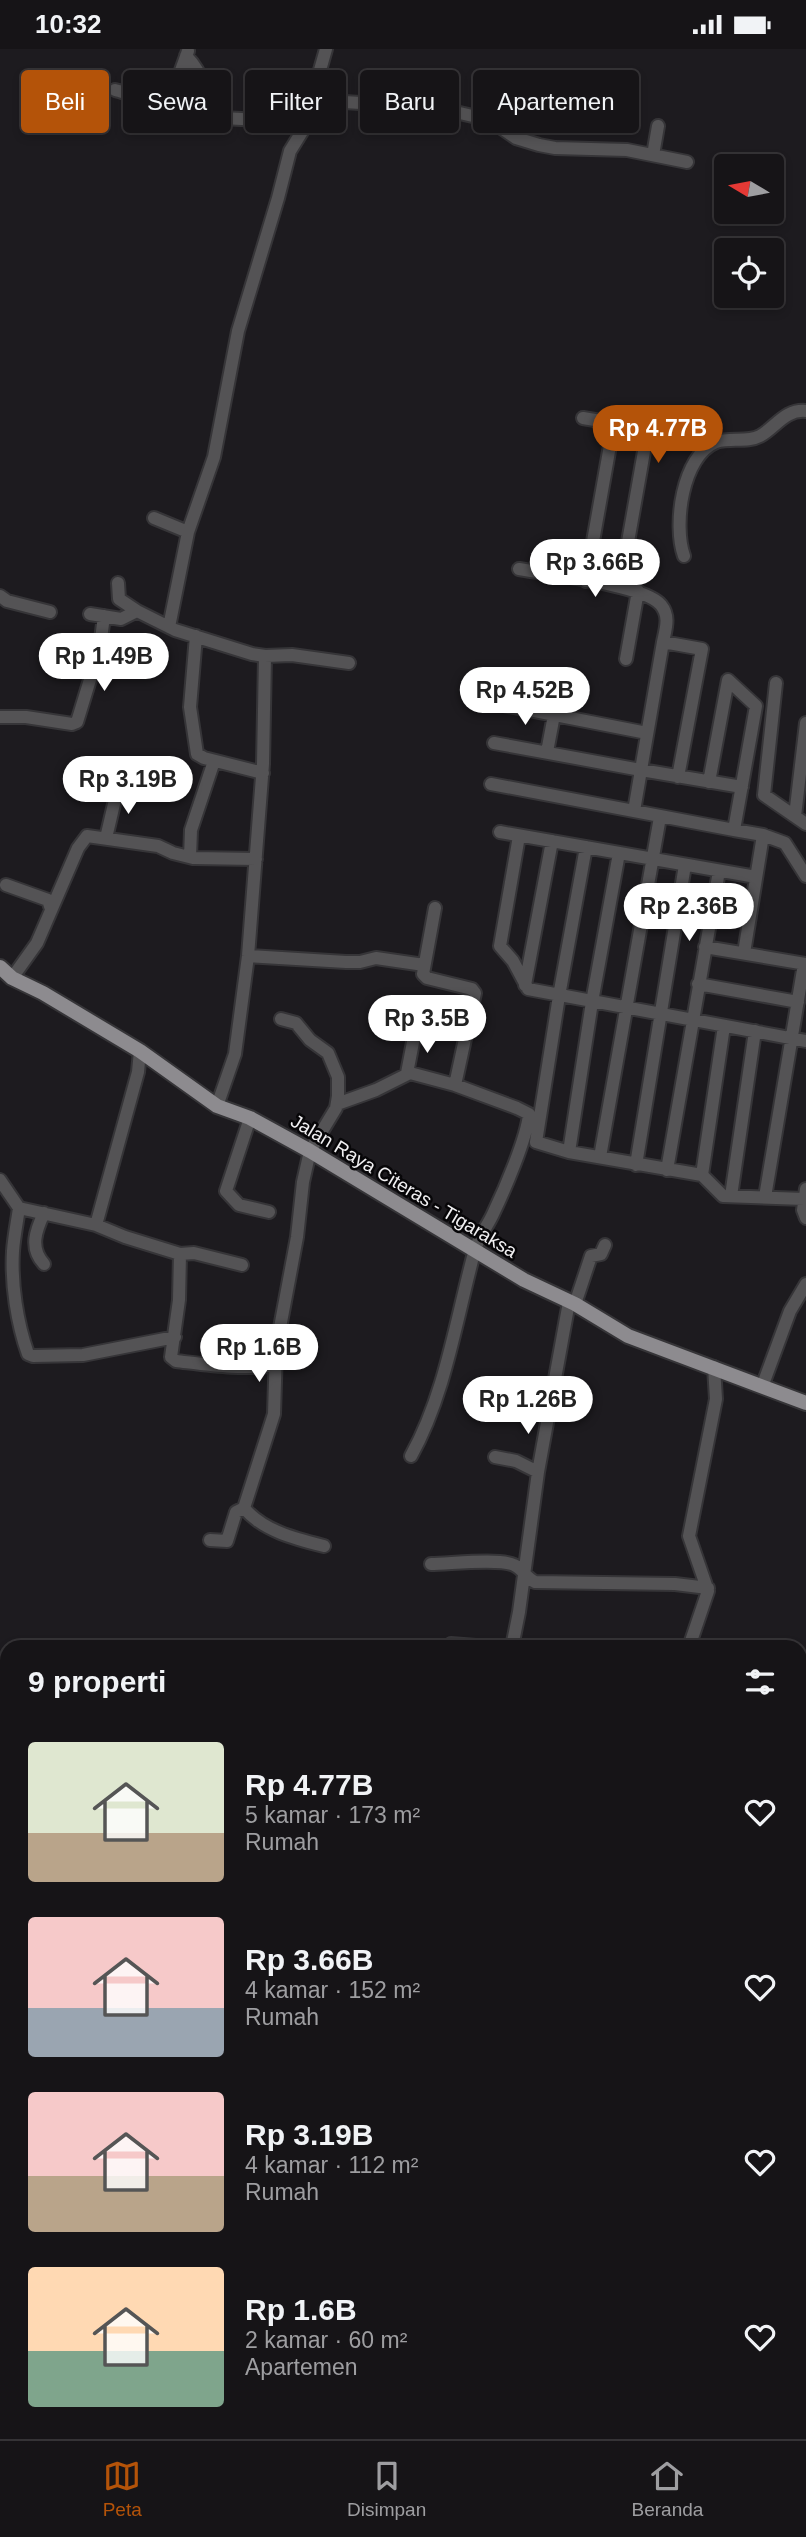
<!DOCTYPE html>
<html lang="id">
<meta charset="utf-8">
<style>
:root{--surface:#161417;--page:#232124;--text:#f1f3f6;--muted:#9e9ea1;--line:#353336;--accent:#b45309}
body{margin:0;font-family:Helvetica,sans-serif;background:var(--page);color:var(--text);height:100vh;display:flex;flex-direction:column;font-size:26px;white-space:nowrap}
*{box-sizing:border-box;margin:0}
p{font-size:23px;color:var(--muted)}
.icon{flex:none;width:38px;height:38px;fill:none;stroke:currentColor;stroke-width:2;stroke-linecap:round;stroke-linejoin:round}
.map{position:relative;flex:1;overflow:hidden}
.details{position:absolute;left:0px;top:1591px;width:807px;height:800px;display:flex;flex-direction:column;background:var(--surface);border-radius:21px 21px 0 0;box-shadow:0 4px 10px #0003,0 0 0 2px var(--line)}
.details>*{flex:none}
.banner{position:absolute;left:21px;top:21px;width:765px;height:63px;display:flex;gap:14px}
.needle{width:46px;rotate:280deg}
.controls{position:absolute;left:714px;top:105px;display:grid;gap:14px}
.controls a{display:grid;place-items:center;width:70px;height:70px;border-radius:7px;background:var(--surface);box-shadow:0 4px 10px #0003,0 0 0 2px var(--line);font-size:35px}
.price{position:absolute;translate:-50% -60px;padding:0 16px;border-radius:24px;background:#fff;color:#222;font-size:23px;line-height:46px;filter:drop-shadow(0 2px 4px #0008)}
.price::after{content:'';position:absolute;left:50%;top:42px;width:21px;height:16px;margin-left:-10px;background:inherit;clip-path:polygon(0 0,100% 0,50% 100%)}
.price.active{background:var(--accent);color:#fff}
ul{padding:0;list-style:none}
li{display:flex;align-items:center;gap:21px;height:175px;padding:0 28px}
li span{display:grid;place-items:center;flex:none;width:196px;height:140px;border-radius:7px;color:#555}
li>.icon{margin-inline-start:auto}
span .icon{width:84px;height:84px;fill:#fffc;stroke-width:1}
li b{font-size:30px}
h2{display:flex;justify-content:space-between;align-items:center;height:84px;padding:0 28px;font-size:30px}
.chip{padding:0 24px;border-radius:7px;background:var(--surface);box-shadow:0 4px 10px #0003,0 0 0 2px var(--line);font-size:24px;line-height:63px}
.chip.active{background:var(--accent);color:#fff}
.status{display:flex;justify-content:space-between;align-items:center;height:49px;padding:0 35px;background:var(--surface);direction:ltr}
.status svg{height:19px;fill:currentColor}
.tab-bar{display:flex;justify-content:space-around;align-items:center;height:98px;border-top:2px solid var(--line);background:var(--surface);font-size:19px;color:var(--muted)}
.tab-bar a{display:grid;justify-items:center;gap:4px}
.tab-bar .active{color:var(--accent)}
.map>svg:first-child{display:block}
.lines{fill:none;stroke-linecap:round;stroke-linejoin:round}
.minor-casing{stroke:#363538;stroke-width:16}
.major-casing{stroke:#363538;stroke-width:18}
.minor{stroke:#545355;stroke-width:12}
.major{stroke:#8d8b8f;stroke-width:14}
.labels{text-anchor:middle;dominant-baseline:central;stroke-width:5;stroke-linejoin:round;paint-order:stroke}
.street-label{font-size:19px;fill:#f1f0f2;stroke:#070608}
</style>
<div class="status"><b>10:32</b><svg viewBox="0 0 49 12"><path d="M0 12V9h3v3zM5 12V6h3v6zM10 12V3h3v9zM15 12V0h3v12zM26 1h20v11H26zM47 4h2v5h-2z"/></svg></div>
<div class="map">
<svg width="806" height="2390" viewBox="0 0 806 2390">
<rect width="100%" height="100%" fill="#1d1b1f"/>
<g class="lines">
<defs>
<path id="minor" d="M186,7C190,11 194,16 197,21C204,41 198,61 222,69L277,72L303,81
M115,41C127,44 162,56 170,52L188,2
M312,51L425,58L451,62L490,71L516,89L539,96L555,99L627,101L687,113
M653,106L658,77
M583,369L648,380L620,538
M154,469L188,483
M684,507C673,476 682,407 716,393C730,388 747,394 760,387C776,378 785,360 806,362
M519,520C547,525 645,536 661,556C670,567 666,579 663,593
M586,532L614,374
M118,534L119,550L137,562
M0,547L7,552L50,563
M90,565L121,570L137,562L175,581L252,605L265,607L292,606L349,614
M169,578L188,483L214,408L238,282L278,149L290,102L303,81L326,0
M196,587L190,658L197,705L204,709L263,724
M626,610L638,542
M776,634L764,746L806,775
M503,656L647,684
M0,668H26L72,675L77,673L100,598L104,567
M494,694L641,721L634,762
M547,703L554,666
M678,728L702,600L663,593L641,721L742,738
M709,733L728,631L756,657L734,781L763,786
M491,735L734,781
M795,767L806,674
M500,783L756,828
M519,787L500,897L513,912L528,940L806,992
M106,789L118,738
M586,798L559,947L536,1093L569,1103L702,1126
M190,808L191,781L214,712
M6,836L48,851L51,860
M435,859L423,925L427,929L472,940L475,944L455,1036
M705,898L806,915
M744,904L763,786L785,794L806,827
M248,907L346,913H360L376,909L424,916
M12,929L37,894L78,799L87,787L158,797L173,804L193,809L256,810
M698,935L798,953
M525,936L552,792
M281,970L296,974L310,991L328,1004L338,1028V1047L336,1059L310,1102L303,1133L297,1188L276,1300L274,1365L244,1459C263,1482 296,1490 324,1497
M724,977L702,1126L723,1147L804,1150
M407,1024L415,983
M337,1055L376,1041L410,1024L455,1036L517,1059L529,1065C527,1089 504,1142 493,1165C487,1178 477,1190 474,1204C456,1271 445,1346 411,1407
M217,1057L235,1005L248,907L263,715L265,607
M250,1069L226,1142L239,1156L269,1163
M569,1103L592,953L619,804
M600,1108L660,768
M636,1116L685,816
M667,1121L719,822
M0,1131L19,1159L96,1176L125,1188L180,1205L194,1204L242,1216
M806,1140L803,1161L806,1169
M731,1147L755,982
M765,1148L804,915
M19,1159C17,1173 14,1188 13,1202C11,1235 17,1274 28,1305L33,1307L83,1306L175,1288
M96,1176L138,1023L140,1002
M180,1205L179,1251L171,1308L176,1312C210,1316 242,1321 276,1316
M44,1215C29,1199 36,1181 44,1164
M575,1255L591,1207L601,1205L605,1196
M762,1338L790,1262L806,1235
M495,1408L516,1412L538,1423
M210,1491L227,1492L236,1463L244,1459
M431,1515C449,1515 500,1509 514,1516C523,1520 526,1529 535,1533L675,1535L708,1539
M446,1598L451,1595L488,1598
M509,1598L513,1593L519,1563L538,1423L569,1253
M689,1598L708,1542L689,1487L716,1350L714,1318
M0,1862L7,1864
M0,2236L7,2235
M680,2384L683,2390
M128,2390L129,2384"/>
<path id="major" d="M0,918L12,929L43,944L140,1002L217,1057L250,1069L310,1102L524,1231L575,1255L628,1287L806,1354"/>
</defs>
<use href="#minor" class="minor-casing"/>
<use href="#major" class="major-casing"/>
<use href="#minor" class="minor"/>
<use href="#major" class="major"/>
</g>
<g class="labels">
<g class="street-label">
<text transform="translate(404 1137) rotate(31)">Jalan Raya Citeras - Tigaraksa</text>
</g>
</g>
</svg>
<div class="controls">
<a><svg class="needle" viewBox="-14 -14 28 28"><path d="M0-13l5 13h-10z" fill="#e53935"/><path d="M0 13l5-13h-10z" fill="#9e9ea1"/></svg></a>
<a><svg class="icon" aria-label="locate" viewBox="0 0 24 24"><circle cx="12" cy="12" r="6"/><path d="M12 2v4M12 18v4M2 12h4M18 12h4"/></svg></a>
</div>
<b class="price active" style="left:658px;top:416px">Rp 4.77B</b>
<b class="price" style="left:595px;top:550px">Rp 3.66B</b>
<b class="price" style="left:104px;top:644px">Rp 1.49B</b>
<b class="price" style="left:525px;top:678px">Rp 4.52B</b>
<b class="price" style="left:128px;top:767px">Rp 3.19B</b>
<b class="price" style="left:689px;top:894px">Rp 2.36B</b>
<b class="price" style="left:427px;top:1006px">Rp 3.5B</b>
<b class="price" style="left:259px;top:1335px">Rp 1.6B</b>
<b class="price" style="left:528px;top:1387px">Rp 1.26B</b>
<div class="banner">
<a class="chip active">Beli</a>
<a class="chip">Sewa</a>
<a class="chip">Filter</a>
<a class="chip">Baru</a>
<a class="chip">Apartemen</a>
</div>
<section class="details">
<h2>9 properti<svg class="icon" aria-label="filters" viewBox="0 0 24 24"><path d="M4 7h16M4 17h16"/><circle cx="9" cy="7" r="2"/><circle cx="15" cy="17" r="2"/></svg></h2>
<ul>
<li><span style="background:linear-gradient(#dfe7d0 65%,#b9a48a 0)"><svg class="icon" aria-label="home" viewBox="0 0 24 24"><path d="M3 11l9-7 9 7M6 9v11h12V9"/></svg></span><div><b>Rp 4.77B</b><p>5 kamar · 173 m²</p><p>Rumah</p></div><svg class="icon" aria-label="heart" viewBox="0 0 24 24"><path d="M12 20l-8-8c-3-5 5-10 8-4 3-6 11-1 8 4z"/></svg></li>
<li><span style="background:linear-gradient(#f6c9c9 65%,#9aa5b1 0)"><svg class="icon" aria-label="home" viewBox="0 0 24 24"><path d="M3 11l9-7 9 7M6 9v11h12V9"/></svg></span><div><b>Rp 3.66B</b><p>4 kamar · 152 m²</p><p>Rumah</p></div><svg class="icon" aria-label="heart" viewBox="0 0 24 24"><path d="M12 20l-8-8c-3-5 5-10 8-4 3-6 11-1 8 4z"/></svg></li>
<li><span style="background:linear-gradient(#f6c9c9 60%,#b9a48a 0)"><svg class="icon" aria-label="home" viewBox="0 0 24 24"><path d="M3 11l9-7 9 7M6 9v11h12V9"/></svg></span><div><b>Rp 3.19B</b><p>4 kamar · 112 m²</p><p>Rumah</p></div><svg class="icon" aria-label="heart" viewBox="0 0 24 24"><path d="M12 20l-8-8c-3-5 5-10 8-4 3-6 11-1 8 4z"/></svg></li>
<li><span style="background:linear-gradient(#ffd9b3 60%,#7fa58c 0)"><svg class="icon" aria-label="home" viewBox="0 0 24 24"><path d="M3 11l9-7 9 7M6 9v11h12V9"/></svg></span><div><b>Rp 1.6B</b><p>2 kamar · 60 m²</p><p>Apartemen</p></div><svg class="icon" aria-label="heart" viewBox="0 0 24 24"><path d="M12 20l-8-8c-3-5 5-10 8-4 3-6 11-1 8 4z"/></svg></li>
</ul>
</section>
</div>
<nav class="tab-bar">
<a class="active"><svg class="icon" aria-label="map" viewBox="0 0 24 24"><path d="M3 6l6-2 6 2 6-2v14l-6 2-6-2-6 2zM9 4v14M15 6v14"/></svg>Peta</a>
<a><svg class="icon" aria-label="saved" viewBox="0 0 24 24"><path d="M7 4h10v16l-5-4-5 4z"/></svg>Disimpan</a>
<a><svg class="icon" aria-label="home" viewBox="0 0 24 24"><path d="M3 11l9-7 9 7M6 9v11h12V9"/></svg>Beranda</a>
</nav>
